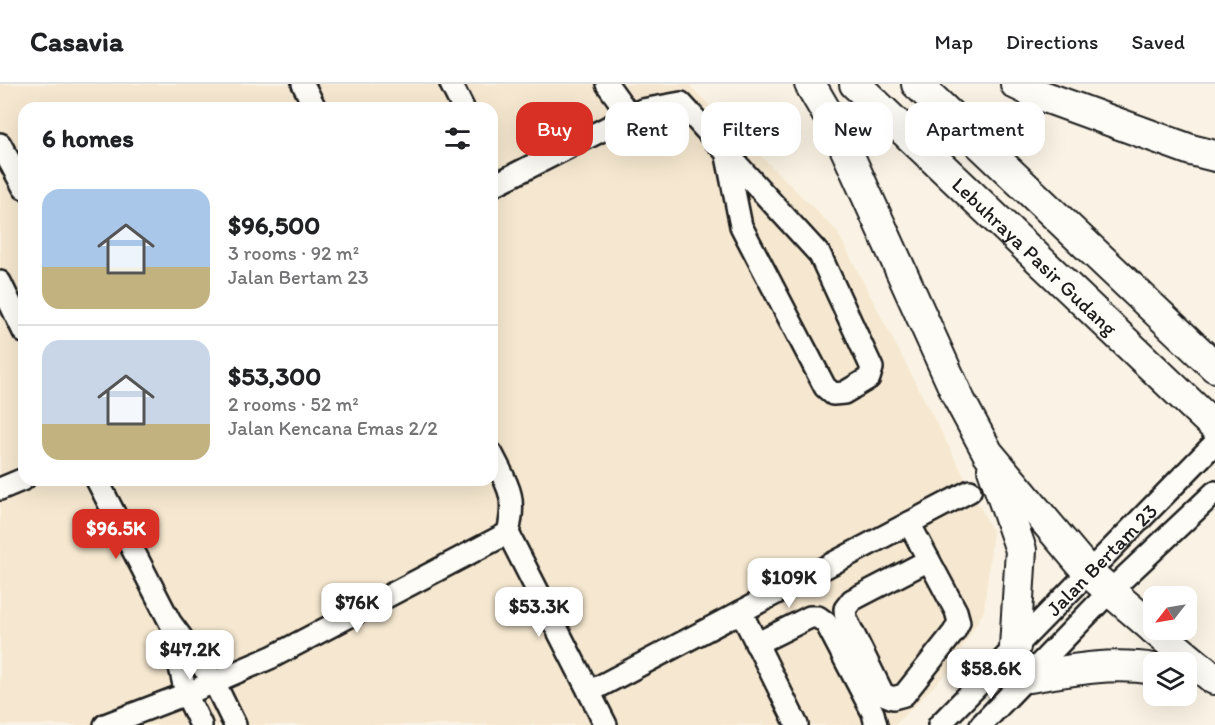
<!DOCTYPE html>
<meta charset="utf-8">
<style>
:root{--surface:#fff;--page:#f2f2f2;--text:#202124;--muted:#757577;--line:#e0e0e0;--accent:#d93025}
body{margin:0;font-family:Itim,sans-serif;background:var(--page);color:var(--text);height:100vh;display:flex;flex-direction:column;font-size:22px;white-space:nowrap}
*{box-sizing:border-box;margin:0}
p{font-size:20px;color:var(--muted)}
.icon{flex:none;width:33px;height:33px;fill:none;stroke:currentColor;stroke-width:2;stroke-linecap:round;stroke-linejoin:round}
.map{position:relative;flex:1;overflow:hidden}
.side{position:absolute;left:18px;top:18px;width:480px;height:384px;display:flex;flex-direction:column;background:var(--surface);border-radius:18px;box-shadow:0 6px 24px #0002}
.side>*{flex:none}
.banner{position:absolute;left:516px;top:18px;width:570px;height:54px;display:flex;gap:12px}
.needle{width:39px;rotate:239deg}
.fabs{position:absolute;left:1143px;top:502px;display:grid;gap:12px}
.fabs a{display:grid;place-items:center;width:54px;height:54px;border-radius:12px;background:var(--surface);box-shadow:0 6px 24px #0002;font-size:30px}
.price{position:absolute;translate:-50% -51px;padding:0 14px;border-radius:12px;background:#fff;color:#222;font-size:20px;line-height:39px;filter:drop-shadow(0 2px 3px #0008)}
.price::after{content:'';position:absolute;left:50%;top:36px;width:18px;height:14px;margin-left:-9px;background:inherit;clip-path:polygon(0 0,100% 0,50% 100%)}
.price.on{background:var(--accent);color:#fff}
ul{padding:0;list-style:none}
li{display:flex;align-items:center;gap:18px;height:150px;padding:0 24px}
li+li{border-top:2px solid var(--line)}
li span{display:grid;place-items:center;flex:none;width:168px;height:120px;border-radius:18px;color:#555}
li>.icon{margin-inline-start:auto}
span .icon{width:72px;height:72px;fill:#fffc;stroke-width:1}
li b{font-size:26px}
h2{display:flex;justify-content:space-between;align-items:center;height:72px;padding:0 24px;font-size:26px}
.pill{padding:0 21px;border-radius:18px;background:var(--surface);box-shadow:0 6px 24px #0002;font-size:21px;line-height:54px}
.pill.on{background:var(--accent);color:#fff}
header{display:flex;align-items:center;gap:36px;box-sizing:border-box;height:84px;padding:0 30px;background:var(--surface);border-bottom:2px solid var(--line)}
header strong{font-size:28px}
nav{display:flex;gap:33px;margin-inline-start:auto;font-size:21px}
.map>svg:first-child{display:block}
.built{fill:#f6e8d0;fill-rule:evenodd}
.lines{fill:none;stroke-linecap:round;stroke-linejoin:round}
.minor-casing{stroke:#1c1c1c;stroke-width:26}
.highway-casing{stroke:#1c1c1c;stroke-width:34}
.minor{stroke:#fdfcf7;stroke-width:21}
.highway{stroke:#fdfcf7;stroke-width:30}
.labels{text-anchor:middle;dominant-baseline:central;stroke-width:6;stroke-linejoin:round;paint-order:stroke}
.street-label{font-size:21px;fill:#1c1c1c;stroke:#fdfcf7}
</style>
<header>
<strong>Casavia</strong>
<nav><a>Map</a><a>Directions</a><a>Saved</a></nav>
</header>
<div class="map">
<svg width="1215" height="641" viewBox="0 0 1215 641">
<rect width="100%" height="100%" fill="#faf3e5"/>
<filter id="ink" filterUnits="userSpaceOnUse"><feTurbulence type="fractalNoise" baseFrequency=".0167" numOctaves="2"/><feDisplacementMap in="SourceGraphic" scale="12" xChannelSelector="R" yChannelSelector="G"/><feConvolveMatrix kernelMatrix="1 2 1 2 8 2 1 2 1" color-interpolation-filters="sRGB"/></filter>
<g filter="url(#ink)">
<path class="built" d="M0,0H688L837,147L993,448L984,527L948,588L895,641H0ZM24,24H492V396H24Z"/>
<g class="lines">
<defs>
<g id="minor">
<path d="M303,0L315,24"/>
<path d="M451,0L463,24"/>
<path d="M607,0L630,32"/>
<path d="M0,60L24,104"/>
<path d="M492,102L642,26L681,19L820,171L872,284L869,294L844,309L833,310L825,303L741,142L727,72"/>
<path d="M0,198L24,248"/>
<path d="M97,396L170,538L214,598L235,641"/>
<path d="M0,405L24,395"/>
<path d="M909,439L956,527L959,538L954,548L904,611L893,614L883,610L846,535L845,525L852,516L929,476"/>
<path d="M508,449L606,641"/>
<path d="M741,528L797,641"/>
<path d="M172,547L186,610L201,641"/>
<path d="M756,560L810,533H818L826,539L873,629L876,641"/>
<path d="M589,608L970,407"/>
<path d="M105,641L186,610L272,573L508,449C517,412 508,402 492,370"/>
<path id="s1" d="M939,641L1215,359"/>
<path d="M981,641L1109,508L1215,408"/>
</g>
<g id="highway">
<path d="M810,0L839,50L959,315L988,369L1088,488L1154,545"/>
<path id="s2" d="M855,0L1215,343"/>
<path d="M917,0L1215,283"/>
<path d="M1016,0L1037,10L1191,66L1215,72"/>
<path d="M993,385L1021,466L1015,563"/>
<path d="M1155,546L1214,595"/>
<path d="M1029,593C1070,586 1112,578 1154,585"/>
</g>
</defs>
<use href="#minor" class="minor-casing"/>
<use href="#highway" class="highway-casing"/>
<use href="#minor" class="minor"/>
<use href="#highway" class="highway"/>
</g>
</g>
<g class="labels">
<g class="street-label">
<text stroke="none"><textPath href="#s2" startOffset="249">Lebuhraya Pasir Gudang</textPath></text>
<text stroke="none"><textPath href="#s1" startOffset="232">Jalan Bertam 23</textPath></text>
</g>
</g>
</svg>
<div class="fabs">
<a><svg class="needle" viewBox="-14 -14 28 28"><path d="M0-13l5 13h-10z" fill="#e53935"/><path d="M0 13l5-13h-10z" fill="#757577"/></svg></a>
<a><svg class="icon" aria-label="layers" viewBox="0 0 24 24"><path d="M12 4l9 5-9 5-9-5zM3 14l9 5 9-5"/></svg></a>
</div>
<b class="price on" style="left:116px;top:476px">$96.5K</b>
<b class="price" style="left:789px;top:525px">$109K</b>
<b class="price" style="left:357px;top:550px">$76K</b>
<b class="price" style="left:539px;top:554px">$53.3K</b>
<b class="price" style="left:190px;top:597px">$47.2K</b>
<b class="price" style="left:991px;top:616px">$58.6K</b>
<div class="banner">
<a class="pill on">Buy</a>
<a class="pill">Rent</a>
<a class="pill">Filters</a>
<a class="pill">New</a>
<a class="pill">Apartment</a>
</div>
<section class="side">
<h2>6 homes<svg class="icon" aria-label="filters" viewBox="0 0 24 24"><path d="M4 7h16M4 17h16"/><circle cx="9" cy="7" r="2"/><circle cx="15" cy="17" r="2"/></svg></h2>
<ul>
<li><span style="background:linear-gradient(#a9c7e8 65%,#c2b280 0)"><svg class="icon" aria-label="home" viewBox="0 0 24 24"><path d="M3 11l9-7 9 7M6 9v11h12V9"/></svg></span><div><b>$96,500</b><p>3 rooms · 92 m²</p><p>Jalan Bertam 23</p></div></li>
<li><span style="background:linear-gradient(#c9d6e8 70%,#c2b280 0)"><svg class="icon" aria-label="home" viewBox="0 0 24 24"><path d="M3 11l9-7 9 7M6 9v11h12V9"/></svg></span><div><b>$53,300</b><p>2 rooms · 52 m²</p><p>Jalan Kencana Emas 2/2</p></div></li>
</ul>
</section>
</div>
